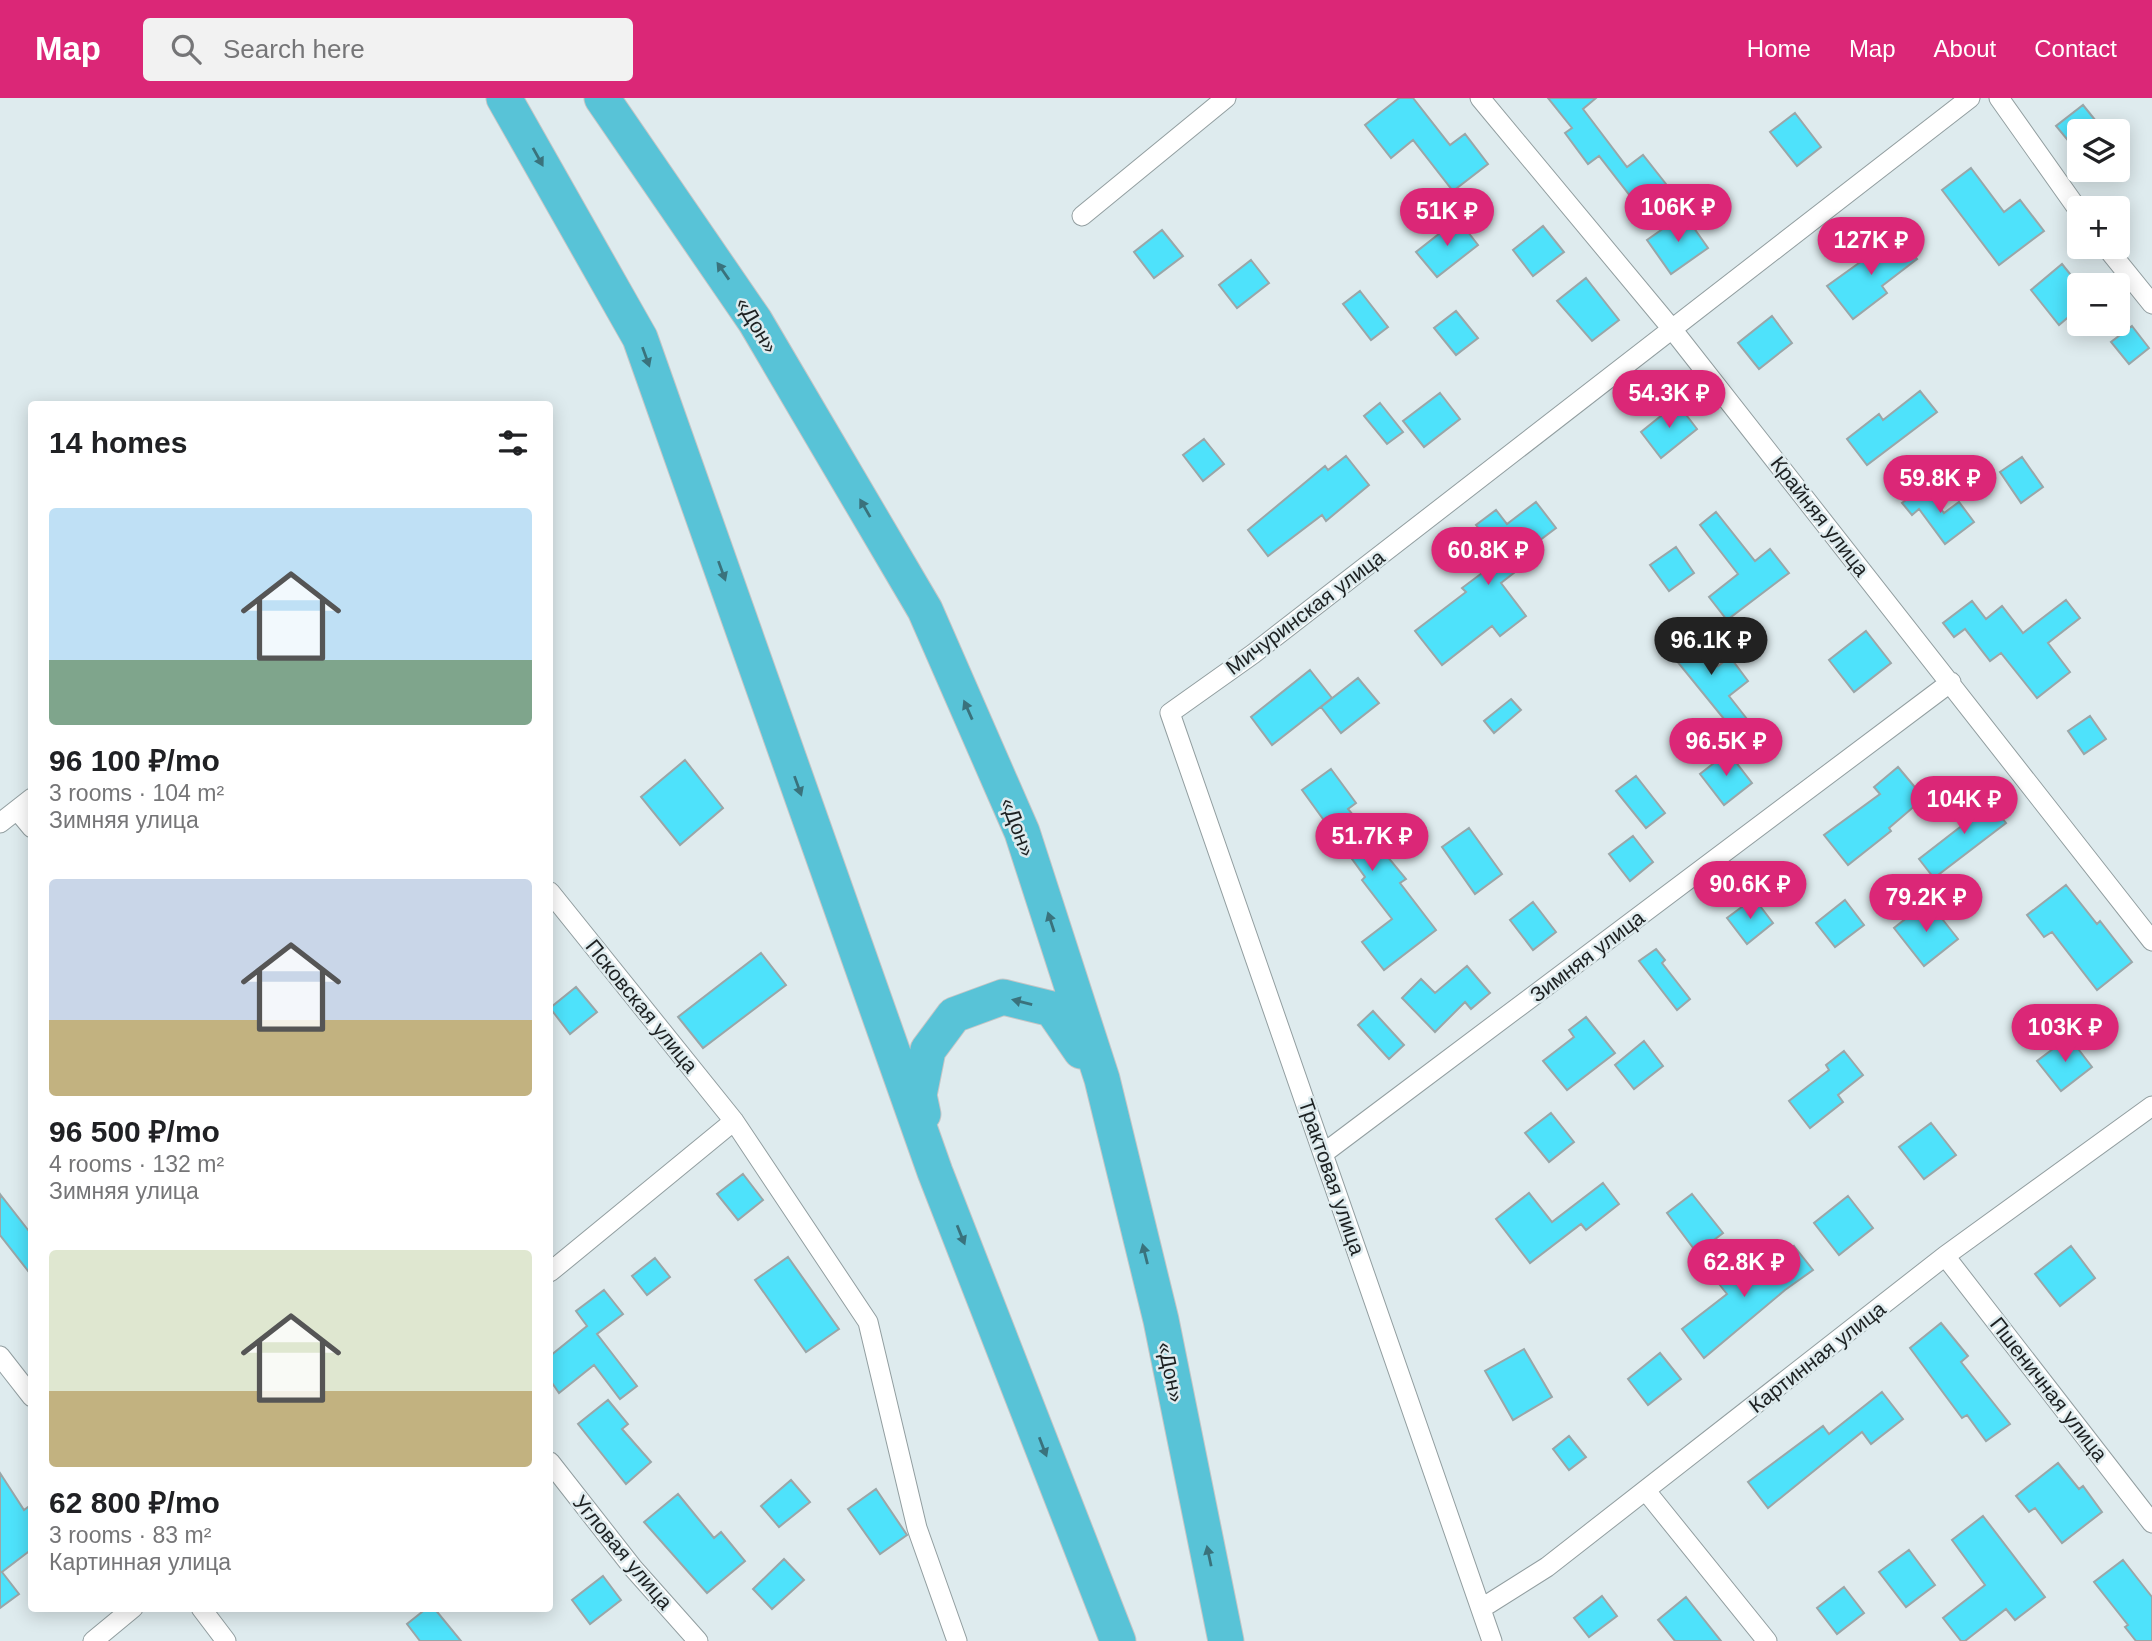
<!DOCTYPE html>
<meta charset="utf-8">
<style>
:root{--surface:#fff;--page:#f2f2f2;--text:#202124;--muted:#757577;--accent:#db2777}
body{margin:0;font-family:Arial,sans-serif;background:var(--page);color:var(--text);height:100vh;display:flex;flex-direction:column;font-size:26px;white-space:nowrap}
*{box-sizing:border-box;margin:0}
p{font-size:23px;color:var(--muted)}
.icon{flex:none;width:38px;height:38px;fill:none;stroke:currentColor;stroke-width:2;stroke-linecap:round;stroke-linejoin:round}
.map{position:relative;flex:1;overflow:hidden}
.panel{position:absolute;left:28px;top:303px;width:525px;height:1211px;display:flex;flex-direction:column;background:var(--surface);border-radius:7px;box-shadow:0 4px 18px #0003}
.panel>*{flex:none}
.fabs{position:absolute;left:2067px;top:21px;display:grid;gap:14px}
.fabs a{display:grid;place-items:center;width:63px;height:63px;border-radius:7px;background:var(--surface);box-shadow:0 4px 18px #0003;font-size:35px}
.price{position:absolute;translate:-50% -60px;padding:0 16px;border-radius:24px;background:var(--accent);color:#fff;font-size:23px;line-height:46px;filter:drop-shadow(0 2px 4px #0008)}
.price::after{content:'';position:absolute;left:50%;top:42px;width:21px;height:16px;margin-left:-10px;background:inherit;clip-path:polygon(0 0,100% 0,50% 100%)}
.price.on{background:#222;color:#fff}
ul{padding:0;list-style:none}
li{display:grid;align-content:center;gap:14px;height:371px;padding:0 21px}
li span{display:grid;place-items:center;height:217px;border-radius:7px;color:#555}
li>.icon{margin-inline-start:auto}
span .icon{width:126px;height:126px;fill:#fffc;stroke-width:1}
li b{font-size:30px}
h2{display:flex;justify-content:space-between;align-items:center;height:84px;padding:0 21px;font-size:30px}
header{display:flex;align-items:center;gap:42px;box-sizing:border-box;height:98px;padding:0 35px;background:var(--accent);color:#fff}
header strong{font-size:33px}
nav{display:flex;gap:38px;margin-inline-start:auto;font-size:24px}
.search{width:490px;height:63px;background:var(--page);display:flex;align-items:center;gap:18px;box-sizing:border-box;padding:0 24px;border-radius:7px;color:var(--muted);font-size:26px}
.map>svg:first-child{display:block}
.building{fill:#4ee2fb;stroke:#9aa6a8;stroke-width:2}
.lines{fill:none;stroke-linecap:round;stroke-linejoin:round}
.street-casing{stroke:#929ea0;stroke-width:21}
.highway-casing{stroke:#c4c5c6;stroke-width:37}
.street{stroke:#fff;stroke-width:19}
.highway{stroke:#58c3d7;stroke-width:35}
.oneway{fill:#3a727c}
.labels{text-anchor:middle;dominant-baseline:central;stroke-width:5;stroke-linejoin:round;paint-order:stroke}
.street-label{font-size:21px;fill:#1d2122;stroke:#deebee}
</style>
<header>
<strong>Map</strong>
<div class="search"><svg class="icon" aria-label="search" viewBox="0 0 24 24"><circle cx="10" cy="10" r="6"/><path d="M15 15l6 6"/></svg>Search here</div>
<nav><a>Home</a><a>Map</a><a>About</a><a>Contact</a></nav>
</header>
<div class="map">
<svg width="2152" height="1543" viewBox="0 0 2152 1543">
<rect width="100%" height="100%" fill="#deebee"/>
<path class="building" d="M1399,0H1413L1450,47L1465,36L1488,66L1453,93L1413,42L1391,60L1365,27Z
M1548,0H1596L1583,11L1627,69L1643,57L1666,86L1638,108L1599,58L1588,66L1565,35L1572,30Z
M2083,7L2104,33H2079V39L2071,46L2056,28Z
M1795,15L1821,49L1797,68L1770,34Z
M1971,70L2004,114L2020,102L2044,133L1999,167L1942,92Z
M1684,116L1708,150L1671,176L1647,142Z
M1458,121L1478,147L1437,179L1416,154Z
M1543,128L1564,154L1533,178L1513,152Z
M1162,132L1183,158L1154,180L1134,154Z
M1898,137L1917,161L1882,188L1887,195L1853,221L1827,188Z
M1251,162L1269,185L1237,210L1219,187Z
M2062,166L2079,187V210L2059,227L2031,192Z
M1586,180L1619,222L1592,243L1557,203Z
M1360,193L1388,229L1371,242L1343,206Z
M1456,213L1478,240L1456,257L1434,230Z
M1772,218L1792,245L1759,271L1738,245Z
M2132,228L2149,250L2129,266L2111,244Z
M1920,293L1937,314L1867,367L1847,341L1879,316L1883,322Z
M1440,295L1460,321L1424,349L1403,323Z
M1380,305L1403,334L1387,346L1364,318Z
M1677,305L1697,331L1661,360L1641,334Z
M1204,341L1224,366L1203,383L1183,357Z
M1346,358L1369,387L1326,423L1322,417L1268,458L1248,432L1325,368L1328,372Z
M2022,359L2043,389L2021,405L2000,374Z
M1924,389L1944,415L1959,404L1974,424L1945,446L1919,411L1912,417L1902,405Z
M1536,404L1556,430L1527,452L1533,460L1501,485L1526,518L1500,538L1492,528L1442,567L1415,533L1466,494L1462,490L1502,460L1476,427L1496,412L1507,426Z
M1716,414L1755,463L1770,451L1789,475L1727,522L1709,499L1738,476L1700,427Z
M1676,449L1694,475L1669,493L1650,467Z
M2066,502L2080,520L2048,545L2070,574L2037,600L2001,555L1990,563L1965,531L1954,539L1943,525L1972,503L1986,521L2002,508L2023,535Z
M1690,533L1718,568L1730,559L1748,583L1729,598L1747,621L1733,632L1667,551Z
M1866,533L1891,565L1854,594L1829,562Z
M1310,572L1332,600L1272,647L1251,619Z
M1358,580L1379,605L1341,635L1321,609Z
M1511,601L1521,612L1494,635L1484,623Z
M2090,618L2106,641L2084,656L2068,633Z
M1728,654L1752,685L1724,707L1700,676Z
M685,662L723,710L680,747L641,699Z
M1898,669L1924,700L1889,730L1891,733L1848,767L1824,737L1880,696L1874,689Z
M1331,671L1356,705L1348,711L1406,781L1400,785L1436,832L1384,872L1362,844L1392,821L1362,782L1365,779L1302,692Z
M1636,678L1665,715L1646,730L1616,693Z
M1983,696L2006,725L1934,780L1919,761L1964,726L1957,716Z
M1469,730L1502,776L1475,796L1442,749Z
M1633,738L1653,764L1630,783L1609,756Z
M2066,787L2097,826L2100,823L2132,864L2097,892L2052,834L2044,839L2027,817Z
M1754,800L1773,825L1747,846L1727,820Z
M1845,802L1864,827L1835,849L1816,825Z
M1928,803L1958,841L1924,868L1894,830Z
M1533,804L1556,834L1533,852L1510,822Z
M1656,851L1665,862L1662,865L1690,901L1677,912L1639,863Z
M761,855L786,887L703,950L678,919Z
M1467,868L1490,895L1471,911L1465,904L1435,934L1402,900L1421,881L1435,895Z
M576,889L597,914L570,936L550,910Z
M1373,913L1404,947L1389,961L1358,927Z
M1586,919L1615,955L1567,992L1543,963L1574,939L1569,932Z
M2069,939L2092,969L2061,993L2037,963Z
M1644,943L1663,968L1634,991L1615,967Z
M1844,953L1863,977L1838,997L1843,1004L1810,1030L1789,1003L1829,972L1826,967Z
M1551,1015L1574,1044L1549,1064L1525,1035Z
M1931,1025L1956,1057L1924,1081L1899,1049Z
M743,1076L763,1102L738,1122L717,1096Z
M1603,1085L1619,1106L1586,1132L1581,1126L1530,1165L1496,1121L1529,1095L1552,1124Z
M0,1096L32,1137V1178L0,1137Z
M1692,1096L1723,1135L1697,1155L1667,1115Z
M1848,1098L1873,1130L1839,1157L1814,1125Z
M1794,1148L1813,1172L1785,1192L1704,1260L1682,1231L1727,1196L1715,1181L1739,1161L1753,1179Z
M2071,1148L2095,1180L2060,1208L2035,1176Z
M788,1159L839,1231L806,1254L755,1182Z
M655,1160L670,1179L647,1197L632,1178Z
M604,1192L623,1216L597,1236L637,1288L620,1301L594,1267L559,1295L550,1282V1258L587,1228L576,1213Z
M1941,1225L1968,1258L1961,1264L2010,1326L1986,1343L1967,1317L1962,1320L1910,1250Z
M1524,1251L1552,1299L1513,1322L1485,1273Z
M1660,1255L1681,1281L1648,1307L1628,1281Z
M1882,1294L1903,1321L1871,1346L1862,1334L1768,1410L1748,1384L1823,1328L1829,1336Z
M608,1302L628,1326L622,1331L651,1364L626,1386L578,1326Z
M1569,1338L1586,1359L1569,1372L1553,1351Z
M2058,1365L2079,1391L2083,1388L2102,1414L2062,1445L2035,1410L2029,1414L2016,1398Z
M0,1375L24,1412L32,1406V1451L2,1474L19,1496L0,1510Z
M791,1382L810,1404L779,1429L761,1408Z
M876,1391L907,1437L880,1456L848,1411Z
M678,1396L714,1440L721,1434L745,1463L707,1495L644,1424Z
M1983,1418L2045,1499L2015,1522L2006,1511L1965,1543H1961L1943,1520L1985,1487L1952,1442Z
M1909,1452L1935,1487L1906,1509L1879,1474Z
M784,1461L804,1482L772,1511L753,1491Z
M2123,1462L2152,1499V1543H2136L2125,1529L2128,1527L2094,1484Z
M603,1478L621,1502L590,1526L572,1502Z
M1844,1489L1864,1515L1837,1536L1817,1510Z
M1602,1498L1617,1518L1589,1539L1574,1520Z
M1686,1499L1721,1543H1675L1658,1522Z
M427,1510H434L461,1543H420L407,1526Z"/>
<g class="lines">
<defs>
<path id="street" d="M1480,0L1672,231L2152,843
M1999,0L2079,113
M1082,118L1226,0
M2106,149L2152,206
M17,712L32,730
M0,725L32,700
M550,794L734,1023L868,1224L917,1430L957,1543
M1324,1055L1951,584
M1945,1158L2152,1425
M550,1174L734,1023
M0,1258L32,1299
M550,1364L633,1470L698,1543
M1646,1393L1767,1543
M201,1510L226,1543
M1482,1510L1547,1469L1945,1158L2152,1008
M93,1543L133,1510
M1492,1543L1170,615L1253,556L1970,0"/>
<path id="highway" d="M504,0L640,240L935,1074L1118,1543
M602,0L755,223L925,512L1022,734L1102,981L1161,1222L1226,1543
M923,1016L919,997L928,952L954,917L1003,899L1052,911L1081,953"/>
</defs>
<use href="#street" class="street-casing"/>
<use href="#highway" class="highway-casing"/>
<use href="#street" class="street"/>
<use href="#highway" class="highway"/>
</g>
<defs><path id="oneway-solid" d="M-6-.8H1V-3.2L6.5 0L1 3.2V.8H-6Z" transform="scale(1.75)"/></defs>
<g class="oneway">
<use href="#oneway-solid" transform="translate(538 59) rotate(61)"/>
<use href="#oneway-solid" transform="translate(723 173) rotate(-125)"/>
<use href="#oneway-solid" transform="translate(646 259) rotate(70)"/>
<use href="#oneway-solid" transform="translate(865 410) rotate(-120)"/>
<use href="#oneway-solid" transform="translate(722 473) rotate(70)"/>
<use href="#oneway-solid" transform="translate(968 612) rotate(-114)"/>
<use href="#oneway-solid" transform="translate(798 688) rotate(70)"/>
<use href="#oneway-solid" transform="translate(1051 824) rotate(-108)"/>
<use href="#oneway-solid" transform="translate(1022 904) rotate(-166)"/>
<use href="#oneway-solid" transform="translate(961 1137) rotate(68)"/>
<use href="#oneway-solid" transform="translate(1145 1156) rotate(-104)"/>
<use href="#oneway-solid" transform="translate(1043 1349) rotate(69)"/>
<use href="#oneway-solid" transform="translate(1209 1458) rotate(-102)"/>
</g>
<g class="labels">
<g class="street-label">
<text transform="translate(757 227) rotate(59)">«Дон»</text>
<text transform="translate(1820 418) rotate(52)">Крайняя улица</text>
<text transform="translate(1305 514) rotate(-37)">Мичуринская улица</text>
<text transform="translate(1018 729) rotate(69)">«Дон»</text>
<text transform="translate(1587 858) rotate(-37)">Зимняя улица</text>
<text transform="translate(642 908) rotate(51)">Псковская улица</text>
<text transform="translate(1332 1079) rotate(71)">Трактовая улица</text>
<text transform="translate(1817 1259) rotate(-38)">Картинная улица</text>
<text transform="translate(1171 1274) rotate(78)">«Дон»</text>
<text transform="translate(2049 1291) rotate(52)">Пшеничная улица</text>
<text transform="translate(623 1454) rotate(50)">Угловая улица</text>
</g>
</g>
</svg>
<div class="fabs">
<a><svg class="icon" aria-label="layers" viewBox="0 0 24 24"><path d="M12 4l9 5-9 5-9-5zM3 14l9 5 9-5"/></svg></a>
<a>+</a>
<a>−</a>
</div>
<b class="price" style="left:1678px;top:146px">106K ₽</b>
<b class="price" style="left:1447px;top:150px">51K ₽</b>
<b class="price" style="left:1871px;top:179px">127K ₽</b>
<b class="price" style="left:1669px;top:332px">54.3K ₽</b>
<b class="price" style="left:1940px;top:417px">59.8K ₽</b>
<b class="price" style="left:1488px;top:489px">60.8K ₽</b>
<b class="price on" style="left:1711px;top:579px">96.1K ₽</b>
<b class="price" style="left:1726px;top:680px">96.5K ₽</b>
<b class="price" style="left:1964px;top:738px">104K ₽</b>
<b class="price" style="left:1372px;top:775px">51.7K ₽</b>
<b class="price" style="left:1750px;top:823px">90.6K ₽</b>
<b class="price" style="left:1926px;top:836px">79.2K ₽</b>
<b class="price" style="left:2065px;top:966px">103K ₽</b>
<b class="price" style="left:1744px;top:1201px">62.8K ₽</b>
<section class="panel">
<h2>14 homes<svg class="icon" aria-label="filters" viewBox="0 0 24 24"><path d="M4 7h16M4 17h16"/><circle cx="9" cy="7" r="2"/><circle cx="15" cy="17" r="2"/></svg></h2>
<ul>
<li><span style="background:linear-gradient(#bfe0f5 70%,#7fa58c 0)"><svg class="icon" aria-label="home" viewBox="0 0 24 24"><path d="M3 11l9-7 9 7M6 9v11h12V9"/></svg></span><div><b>96 100 ₽/mo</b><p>3 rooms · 104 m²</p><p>Зимняя улица</p></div></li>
<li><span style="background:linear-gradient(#c9d6e8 65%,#c2b280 0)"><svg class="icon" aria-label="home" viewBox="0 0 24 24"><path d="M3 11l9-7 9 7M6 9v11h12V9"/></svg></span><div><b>96 500 ₽/mo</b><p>4 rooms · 132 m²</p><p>Зимняя улица</p></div></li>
<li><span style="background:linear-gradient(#dfe7d0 65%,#c2b280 0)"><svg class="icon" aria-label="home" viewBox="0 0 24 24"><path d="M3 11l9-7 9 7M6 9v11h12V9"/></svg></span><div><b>62 800 ₽/mo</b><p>3 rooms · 83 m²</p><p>Картинная улица</p></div></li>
</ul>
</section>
</div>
